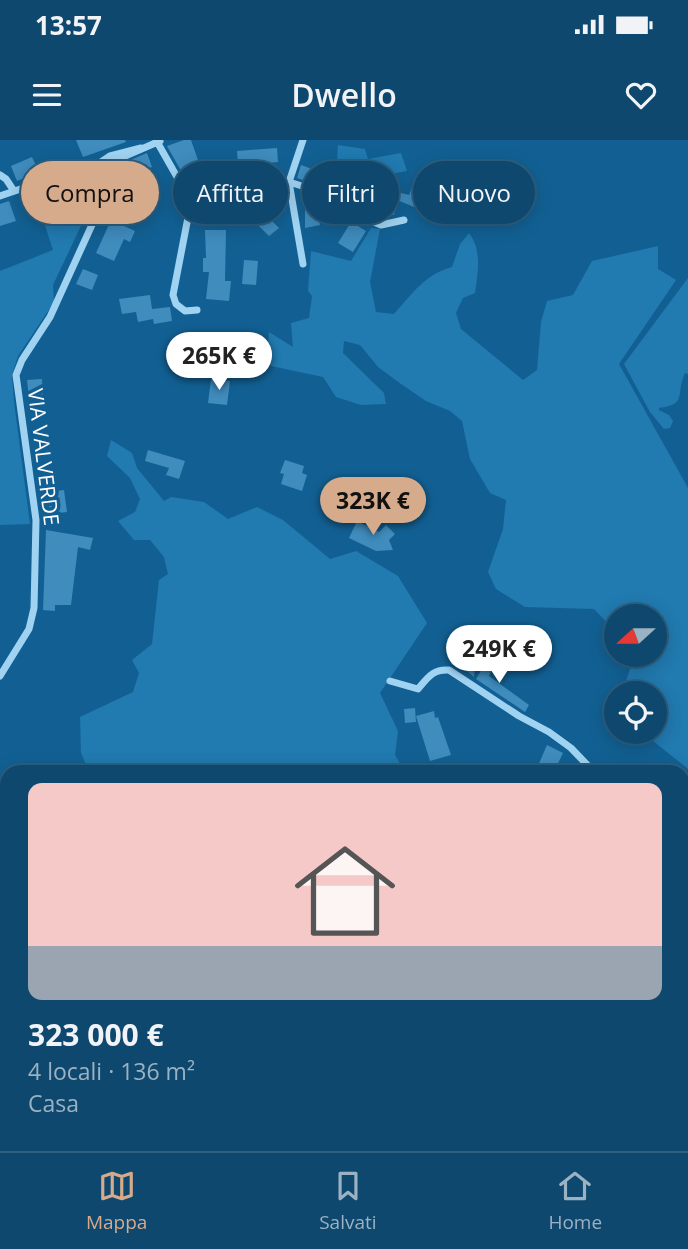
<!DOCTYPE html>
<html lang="it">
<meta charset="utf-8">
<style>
:root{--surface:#0e486e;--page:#174f73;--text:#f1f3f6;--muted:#9bb2c2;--line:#2e6081;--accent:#d6ab8b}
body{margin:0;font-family:"Open Sans",sans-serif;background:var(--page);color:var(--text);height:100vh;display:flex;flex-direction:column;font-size:26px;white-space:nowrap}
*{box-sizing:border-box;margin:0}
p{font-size:23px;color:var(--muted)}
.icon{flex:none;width:38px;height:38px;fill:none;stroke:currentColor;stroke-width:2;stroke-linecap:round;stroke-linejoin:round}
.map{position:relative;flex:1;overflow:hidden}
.drawer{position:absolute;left:0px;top:625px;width:690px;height:387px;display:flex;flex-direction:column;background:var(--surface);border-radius:21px 21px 0 0;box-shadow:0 4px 18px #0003,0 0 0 2px var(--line)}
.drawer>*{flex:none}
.top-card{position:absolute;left:21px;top:21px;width:648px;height:63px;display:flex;gap:14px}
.needle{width:46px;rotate:249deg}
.fabs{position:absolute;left:604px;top:464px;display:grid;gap:14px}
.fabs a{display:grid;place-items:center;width:63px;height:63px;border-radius:50%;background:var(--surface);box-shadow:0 4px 18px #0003,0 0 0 2px var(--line);font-size:35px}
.price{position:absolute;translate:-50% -60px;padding:0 16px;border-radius:24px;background:#fff;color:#222;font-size:23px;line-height:46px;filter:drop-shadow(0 2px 4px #0008)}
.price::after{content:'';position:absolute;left:50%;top:42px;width:21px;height:16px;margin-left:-10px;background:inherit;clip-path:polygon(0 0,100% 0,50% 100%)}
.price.current{background:var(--accent);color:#111}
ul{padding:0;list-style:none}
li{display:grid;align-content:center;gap:14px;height:371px;padding:0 28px}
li+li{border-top:2px solid var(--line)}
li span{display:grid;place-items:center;height:217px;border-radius:14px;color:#555}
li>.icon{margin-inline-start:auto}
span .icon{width:126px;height:126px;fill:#fffc;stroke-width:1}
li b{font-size:30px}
.chip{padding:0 24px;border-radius:32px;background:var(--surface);box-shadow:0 4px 18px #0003,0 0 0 2px var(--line);font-size:24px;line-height:63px}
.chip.current{background:var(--accent);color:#111}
.status{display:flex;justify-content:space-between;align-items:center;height:49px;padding:0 35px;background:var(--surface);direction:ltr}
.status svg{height:19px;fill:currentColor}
header{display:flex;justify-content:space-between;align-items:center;height:91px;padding:0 28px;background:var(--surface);font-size:32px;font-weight:600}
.tabs{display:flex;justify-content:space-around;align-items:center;height:98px;border-top:2px solid var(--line);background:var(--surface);font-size:19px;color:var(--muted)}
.tabs a{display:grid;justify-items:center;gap:4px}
.tabs .current{color:var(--accent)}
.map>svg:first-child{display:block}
.green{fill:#217ab0}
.building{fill:#3f8cbd}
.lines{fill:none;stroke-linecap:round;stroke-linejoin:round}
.street{stroke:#a0d3f2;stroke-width:7}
.labels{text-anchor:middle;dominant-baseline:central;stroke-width:7;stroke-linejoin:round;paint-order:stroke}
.street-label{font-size:21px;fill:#fff;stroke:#126093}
</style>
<div class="status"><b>13:57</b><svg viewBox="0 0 49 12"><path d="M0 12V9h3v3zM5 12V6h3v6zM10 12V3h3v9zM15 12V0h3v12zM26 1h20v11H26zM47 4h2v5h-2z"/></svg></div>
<header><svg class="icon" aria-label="menu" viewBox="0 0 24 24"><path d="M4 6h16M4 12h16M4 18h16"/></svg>Dwello<svg class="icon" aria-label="heart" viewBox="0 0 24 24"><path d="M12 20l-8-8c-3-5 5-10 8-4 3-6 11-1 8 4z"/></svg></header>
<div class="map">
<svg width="688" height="1011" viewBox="0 0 688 1011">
<rect width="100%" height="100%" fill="#126093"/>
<path class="green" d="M338,5L365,9L368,19L401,13L407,31L355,40L356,22L337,21Z
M68,50L85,63L88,71L53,145L54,162L18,216L12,235L14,262L30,384L0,385V131L53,110L35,55Z
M371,88L380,89L370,142L376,172L394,174C412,154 425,134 452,127L460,104L469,93C482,110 478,132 475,153L463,158L456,173L461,189L523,240L537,230L541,182L547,161L573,155L592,121L658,106V129L676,140L619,224L688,348V629L642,592H654V553H622L634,517L633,515L654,514V476H616V492L594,469L525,467L496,449L488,432L503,389L506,360L490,353L470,319L462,281L450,271L426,261L401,244L378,227L360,205L344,201L343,213L384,253L386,264L361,265L336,257L323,237L271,226L267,214L269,192L293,207L291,183L309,178L312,156L308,151L311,111L351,121Z
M688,138V234L685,233C675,255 688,264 659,268V270L669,275L673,281L670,288L664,289L650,272L624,224Z
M111,300L132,313L137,328L164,361L171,357L204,362L228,379L257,367L283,380L330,419L356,411L398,436L427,483L380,553L398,591L395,615L405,632H89L81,613L80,577L133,552L139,533L132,520L152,504L159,440L168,434L164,417L150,400H134L118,381L135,372L140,359L130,338L107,316Z
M682,674H688V794L682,792Z
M0,756C13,768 7,797 7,814L0,806Z
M683,804L688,807V1011H658L656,1005L682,1004Z
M401,1004H613L616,1011H399Z"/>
<path class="building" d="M76,0H125L126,2L83,17Z
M184,0H191L199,23L217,25L216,32L234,37L233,42H228L225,54L250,59L279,88L269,96L244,71L208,66L216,40L185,38L167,6Z
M277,8L278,22L238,26L237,11Z
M147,13L152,27L133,34L128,21Z
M32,17L39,32L17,41L11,26Z
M301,25L343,40L339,54L297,38Z
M415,40L433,47L424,71L397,60L394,75L368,69L373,46L409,55Z
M310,55L321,60L317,70L320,85L305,88V67Z
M9,61L16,81L0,86V64Z
M111,80L135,91L130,102L124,99L114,121L96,113Z
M351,82L366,91L353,112L338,103Z
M205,90H226L225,141H231L229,161L206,159L209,132H203V118H206Z
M244,120L258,121L256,145L242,144Z
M83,129L98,135L92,150L76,144Z
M150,155L152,169L170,167L172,181L154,184L153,179L138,182L136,172L122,174L119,159Z
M42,239L43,257L29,258L27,240Z
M211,239L230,241L227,265L208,263Z
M148,310L185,321L179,339L166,335L169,328L145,321Z
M285,320L304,326L302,333L307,335L302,351L281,344L284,334L280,333Z
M64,350L67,372L50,374L47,352Z
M357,381L379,392L386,385L395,394L389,400L393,410L376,411L349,398Z
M46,390L93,398L90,410L78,407L71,465H55V471L43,470Z
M455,502L477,508L474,537L461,526L451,524Z
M489,517L497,519L489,536L529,565L525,572L476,539Z
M415,568L416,582L405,583L404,569Z
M434,571L435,578L438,577L451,615L430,621L416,576Z
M547,605L563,613L554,632H544L537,628Z"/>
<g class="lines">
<path class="street" d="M156,0L189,58L190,67L173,155L176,164L185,171L197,170
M0,35L6,39L14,51
M57,39C63,40 71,41 75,44C84,49 85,54 96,50
M289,42L318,51L343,64L357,75L381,85L404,80
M96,50L104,28L109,23L160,1
M0,56L53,38L78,34L82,30L92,28L110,16L141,8
M303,124L289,42L303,0
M0,536L29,489L34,468L36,380L16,235L22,220L50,177L96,76L98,64L96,50
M390,541L418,549C428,537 433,529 449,530L519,576L549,592L571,608L594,632
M0,646L7,653
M682,668L688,667
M0,681L7,673
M682,906L686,915L682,938
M647,1004L650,1011
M675,1004L679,1011"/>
</g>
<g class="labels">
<g class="street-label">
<text transform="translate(44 317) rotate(83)">VIA VALVERDE</text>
</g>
</g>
</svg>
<div class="fabs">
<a><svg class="needle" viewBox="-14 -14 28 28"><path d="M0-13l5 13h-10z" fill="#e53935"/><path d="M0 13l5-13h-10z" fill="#9bb2c2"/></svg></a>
<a><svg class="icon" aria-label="locate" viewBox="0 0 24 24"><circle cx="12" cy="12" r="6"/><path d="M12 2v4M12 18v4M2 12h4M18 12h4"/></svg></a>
</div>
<b class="price" style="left:219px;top:252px">265K €</b>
<b class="price current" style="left:373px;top:397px">323K €</b>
<b class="price" style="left:499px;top:545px">249K €</b>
<div class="top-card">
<a class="chip current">Compra</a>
<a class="chip">Affitta</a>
<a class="chip">Filtri</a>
<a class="chip">Nuovo</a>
</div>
<section class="drawer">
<ul>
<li><span style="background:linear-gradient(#f6c9c9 75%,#9aa5b1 0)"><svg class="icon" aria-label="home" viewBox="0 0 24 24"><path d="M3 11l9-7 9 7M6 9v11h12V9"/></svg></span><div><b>323 000 €</b><p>4 locali · 136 m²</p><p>Casa</p></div></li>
</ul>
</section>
</div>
<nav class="tabs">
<a class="current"><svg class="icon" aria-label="map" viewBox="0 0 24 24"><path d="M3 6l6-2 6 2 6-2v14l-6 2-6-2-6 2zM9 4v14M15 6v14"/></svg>Mappa</a>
<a><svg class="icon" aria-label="saved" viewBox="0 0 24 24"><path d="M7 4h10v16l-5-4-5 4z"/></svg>Salvati</a>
<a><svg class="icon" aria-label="home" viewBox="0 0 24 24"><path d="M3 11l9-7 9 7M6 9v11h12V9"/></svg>Home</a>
</nav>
